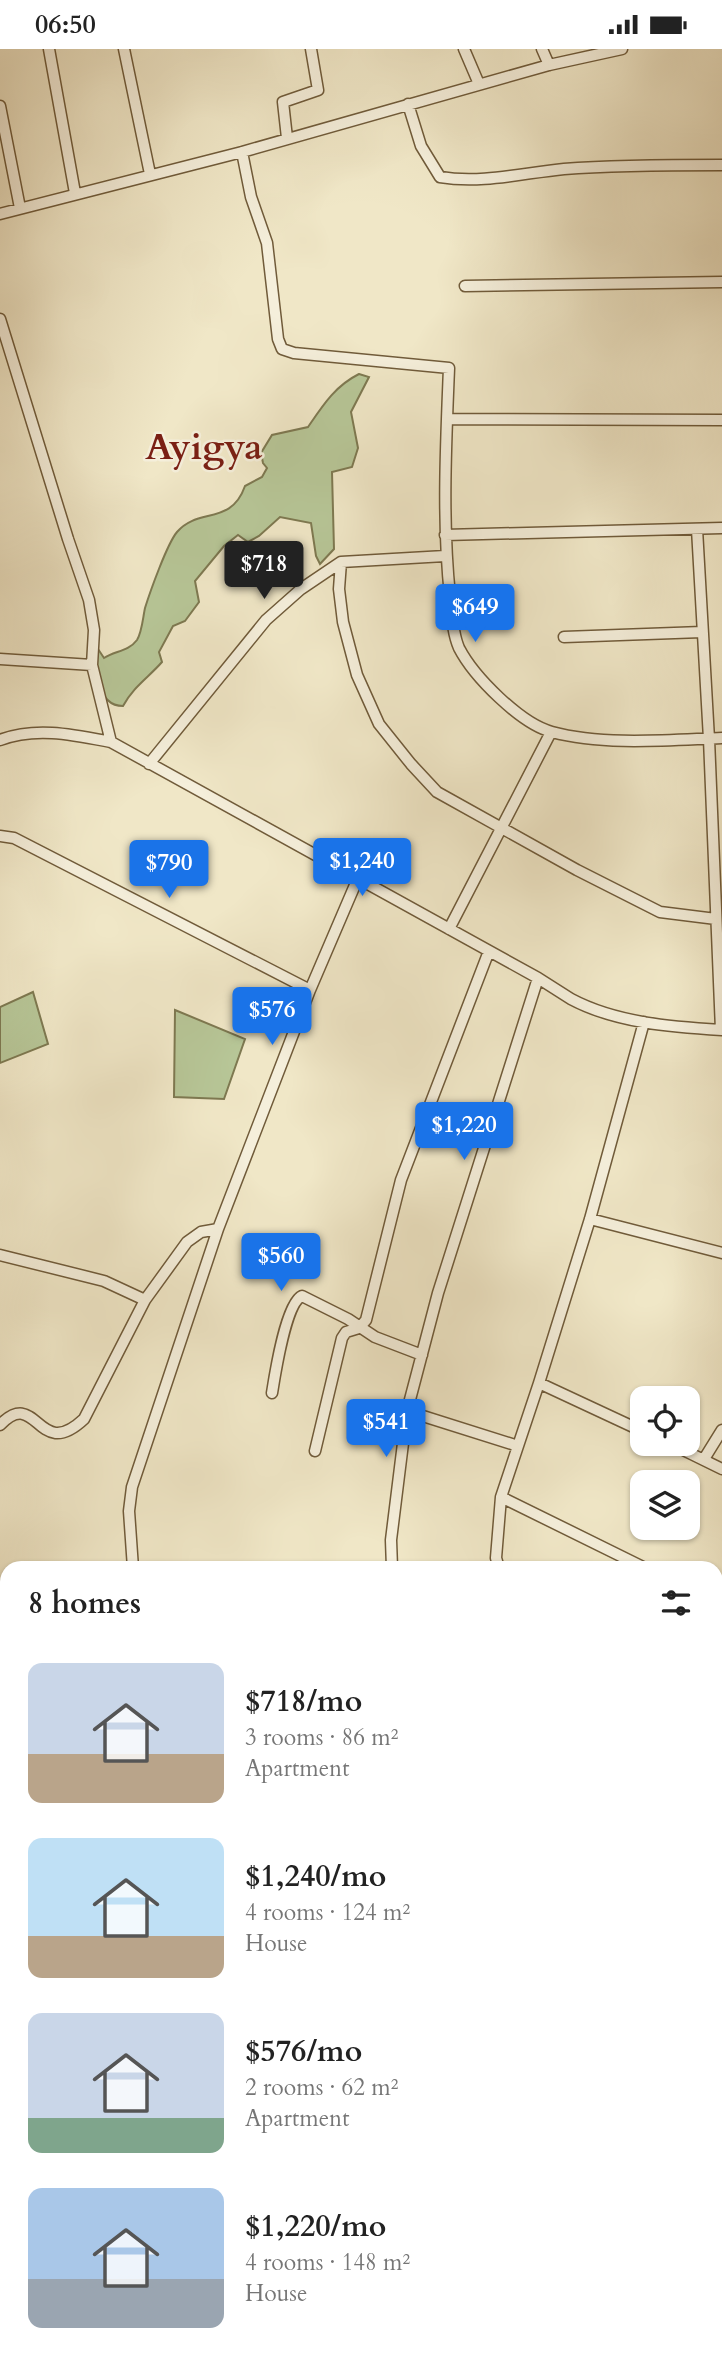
<!DOCTYPE html>
<meta charset="utf-8">
<style>
:root{--surface:#fff;--page:#f6f6f6;--text:#222;--muted:#767676;--accent:#1a73e8}
body{margin:0;font-family:Cardo,serif;background:var(--page);color:var(--text);height:100vh;display:flex;flex-direction:column;font-size:26px;white-space:nowrap}
*{box-sizing:border-box;margin:0}
p{font-size:23px;color:var(--muted)}
.icon{flex:none;width:38px;height:38px;fill:none;stroke:currentColor;stroke-width:2;stroke-linecap:round;stroke-linejoin:round}
.map{position:relative;flex:1;overflow:hidden}
.side{position:absolute;left:0px;top:1512px;width:723px;height:800px;display:flex;flex-direction:column;background:var(--surface);border-radius:21px 21px 0 0;box-shadow:0 2px 5px #0004}
.side>*{flex:none}
.fabs{position:absolute;left:630px;top:1337px;display:grid;gap:14px}
.fabs a{display:grid;place-items:center;width:70px;height:70px;border-radius:14px;background:var(--surface);box-shadow:0 2px 5px #0004;font-size:35px}
.price{position:absolute;translate:-50% -60px;padding:0 16px;border-radius:7px;background:var(--accent);color:#fff;font-size:23px;line-height:46px;filter:drop-shadow(0 2px 4px #0008)}
.price::after{content:'';position:absolute;left:50%;top:42px;width:21px;height:16px;margin-left:-10px;background:inherit;clip-path:polygon(0 0,100% 0,50% 100%)}
.price.current{background:#222;color:#fff}
ul{padding:0;list-style:none}
li{display:flex;align-items:center;gap:21px;height:175px;padding:0 28px}
li span{display:grid;place-items:center;flex:none;width:196px;height:140px;border-radius:14px;color:#555}
li>.icon{margin-inline-start:auto}
span .icon{width:84px;height:84px;fill:#fffc;stroke-width:1}
li b{font-size:30px}
h2{display:flex;justify-content:space-between;align-items:center;height:84px;padding:0 28px;font-size:30px}
.status{display:flex;justify-content:space-between;align-items:center;height:49px;padding:0 35px;background:var(--surface);direction:ltr}
.status svg{height:19px;fill:currentColor}
.map>svg:first-child{display:block}
.green{fill:#b7c697;stroke:#7e7951;stroke-width:2}
.lines{fill:none;stroke-linecap:round;stroke-linejoin:round}
.stream{stroke:#7a8477;stroke-width:2.5}
.minor-casing{stroke:#705b3a;stroke-width:13}
.minor{stroke:#f5efdb;stroke-width:10}
.labels{text-anchor:middle;dominant-baseline:central;stroke-width:5;stroke-linejoin:round;paint-order:stroke}
.district-label{font-size:37px;font-weight:bold;fill:#7a1f14;stroke:#f5efdb}
</style>
<div class="status"><b>06:50</b><svg viewBox="0 0 49 12"><path d="M0 12V9h3v3zM5 12V6h3v6zM10 12V3h3v9zM15 12V0h3v12zM26 1h20v11H26zM47 4h2v5h-2z"/></svg></div>
<div class="map">
<svg width="722" height="2311" viewBox="0 0 722 2311">
<rect width="100%" height="100%" fill="#f0e7c7"/>
<filter id="stains"><feTurbulence type="fractalNoise" baseFrequency=".00286" numOctaves="4"/><feColorMatrix values="0 0 0 0 .2 0 0 0 0 .09 0 0 0 0 .02 0 0 0 .5 -.17"/></filter>
<radialGradient id="worn" r=".72"><stop offset=".6" stop-color="#630" stop-opacity="0"/><stop offset="1" stop-color="#630" stop-opacity=".3"/></radialGradient>
<path class="green" d="M359,325L369,328L351,363L358,399L352,418L332,423L334,500L320,515L316,507L311,474L280,468L259,487L248,493L238,486L224,497L195,532L199,553L185,572L173,577L159,603L162,613C149,628 133,638 123,657C95,657 95,616 96,597L104,609C115,602 129,602 137,591C142,583 143,568 145,559C150,543 167,495 177,483C198,458 231,477 245,437L262,428L267,419L263,414L261,404L272,386L308,378C323,356 335,337 359,325Z
M33,943L48,995L0,1014V958Z
M175,961L245,990L224,1050L174,1048Z"/>
<g class="lines">
<path class="stream" d="M0,1562L7,1569
M716,1955L722,1956"/>
<defs>
<path id="minor" d="M49,0L75,144
M124,0L150,125
M464,0L479,35
M542,0L549,16
M408,55L421,97L440,128C481,135 523,124 564,120C617,116 669,116 722,116
M0,57L20,159
M287,89L283,53L318,41L311,0
M242,103L251,148L267,194L278,290L282,300L294,304L449,319C446,394 442,471 450,547C452,564 452,583 459,599C474,628 521,675 552,683C604,697 669,691 722,689
M0,165L242,103L549,16L622,0
M465,237L722,233
M0,270L68,490L89,551L94,581L92,616L111,693
M447,370L722,371
M697,480L709,690L721,981
M445,486L722,479
M341,513L339,540L343,573L357,626L379,675L411,715L437,743L577,821L660,863L716,870
M564,588L702,583
M0,610L92,616
M0,691C36,677 75,686 111,693L538,929C549,936 560,943 571,950C616,974 672,978 722,981
M149,715L266,571L301,540L341,513L445,507
M0,787L14,789L310,941
M449,880L551,683
M590,1170L722,1204
M0,1206L104,1232L145,1251
M539,1334L642,1382
M272,1344C275,1325 286,1254 302,1247L348,1270L375,1288L422,1306
M407,1362L518,1397
M0,1376C38,1337 37,1414 84,1370L145,1251L187,1193L201,1183L218,1180
M671,1395L722,1420
M315,1402L342,1289L346,1283L359,1279L366,1271L401,1131L489,902
M704,1410L722,1381
M501,1448L645,1519
M133,1519L129,1462L132,1438L218,1180L310,941L358,829
M392,1519L391,1491L407,1362L438,1244L538,929
M499,1519L496,1509L501,1448L539,1334L590,1170L644,973
M716,1551L722,1553
M0,1651L7,1654
M716,1685L722,1688
M0,1774L7,1776
M716,1795L722,1798
M0,1881L7,1883
M0,1912L7,1914
M0,2100L7,2104
M716,2177L722,2181
M0,2198L7,2203
M0,2279L7,2275
M95,2305L100,2311
M209,2305L213,2311
M515,2305L523,2311"/>
</defs>
<use href="#minor" class="minor-casing"/>
<use href="#minor" class="minor"/>
</g>
<g class="labels">
<g class="district-label">
<text x="204" y="398">Ayigya</text>
</g>
</g>
<rect width="100%" height="100%" filter="url(#stains)"/>
<rect width="100%" height="100%" fill="url(#worn)"/>
</svg>
<div class="fabs">
<a><svg class="icon" aria-label="locate" viewBox="0 0 24 24"><circle cx="12" cy="12" r="6"/><path d="M12 2v4M12 18v4M2 12h4M18 12h4"/></svg></a>
<a><svg class="icon" aria-label="layers" viewBox="0 0 24 24"><path d="M12 4l9 5-9 5-9-5zM3 14l9 5 9-5"/></svg></a>
</div>
<b class="price current" style="left:264px;top:552px">$718</b>
<b class="price" style="left:475px;top:595px">$649</b>
<b class="price" style="left:362px;top:849px">$1,240</b>
<b class="price" style="left:169px;top:851px">$790</b>
<b class="price" style="left:272px;top:998px">$576</b>
<b class="price" style="left:464px;top:1113px">$1,220</b>
<b class="price" style="left:281px;top:1244px">$560</b>
<b class="price" style="left:386px;top:1410px">$541</b>
<section class="side">
<h2>8 homes<svg class="icon" aria-label="filters" viewBox="0 0 24 24"><path d="M4 7h16M4 17h16"/><circle cx="9" cy="7" r="2"/><circle cx="15" cy="17" r="2"/></svg></h2>
<ul>
<li><span style="background:linear-gradient(#c9d6e8 65%,#b9a48a 0)"><svg class="icon" aria-label="home" viewBox="0 0 24 24"><path d="M3 11l9-7 9 7M6 9v11h12V9"/></svg></span><div><b>$718/mo</b><p>3 rooms · 86 m²</p><p>Apartment</p></div></li>
<li><span style="background:linear-gradient(#bfe0f5 70%,#b9a48a 0)"><svg class="icon" aria-label="home" viewBox="0 0 24 24"><path d="M3 11l9-7 9 7M6 9v11h12V9"/></svg></span><div><b>$1,240/mo</b><p>4 rooms · 124 m²</p><p>House</p></div></li>
<li><span style="background:linear-gradient(#c9d6e8 75%,#7fa58c 0)"><svg class="icon" aria-label="home" viewBox="0 0 24 24"><path d="M3 11l9-7 9 7M6 9v11h12V9"/></svg></span><div><b>$576/mo</b><p>2 rooms · 62 m²</p><p>Apartment</p></div></li>
<li><span style="background:linear-gradient(#a9c7e8 65%,#9aa5b1 0)"><svg class="icon" aria-label="home" viewBox="0 0 24 24"><path d="M3 11l9-7 9 7M6 9v11h12V9"/></svg></span><div><b>$1,220/mo</b><p>4 rooms · 148 m²</p><p>House</p></div></li>
</ul>
</section>
</div>
